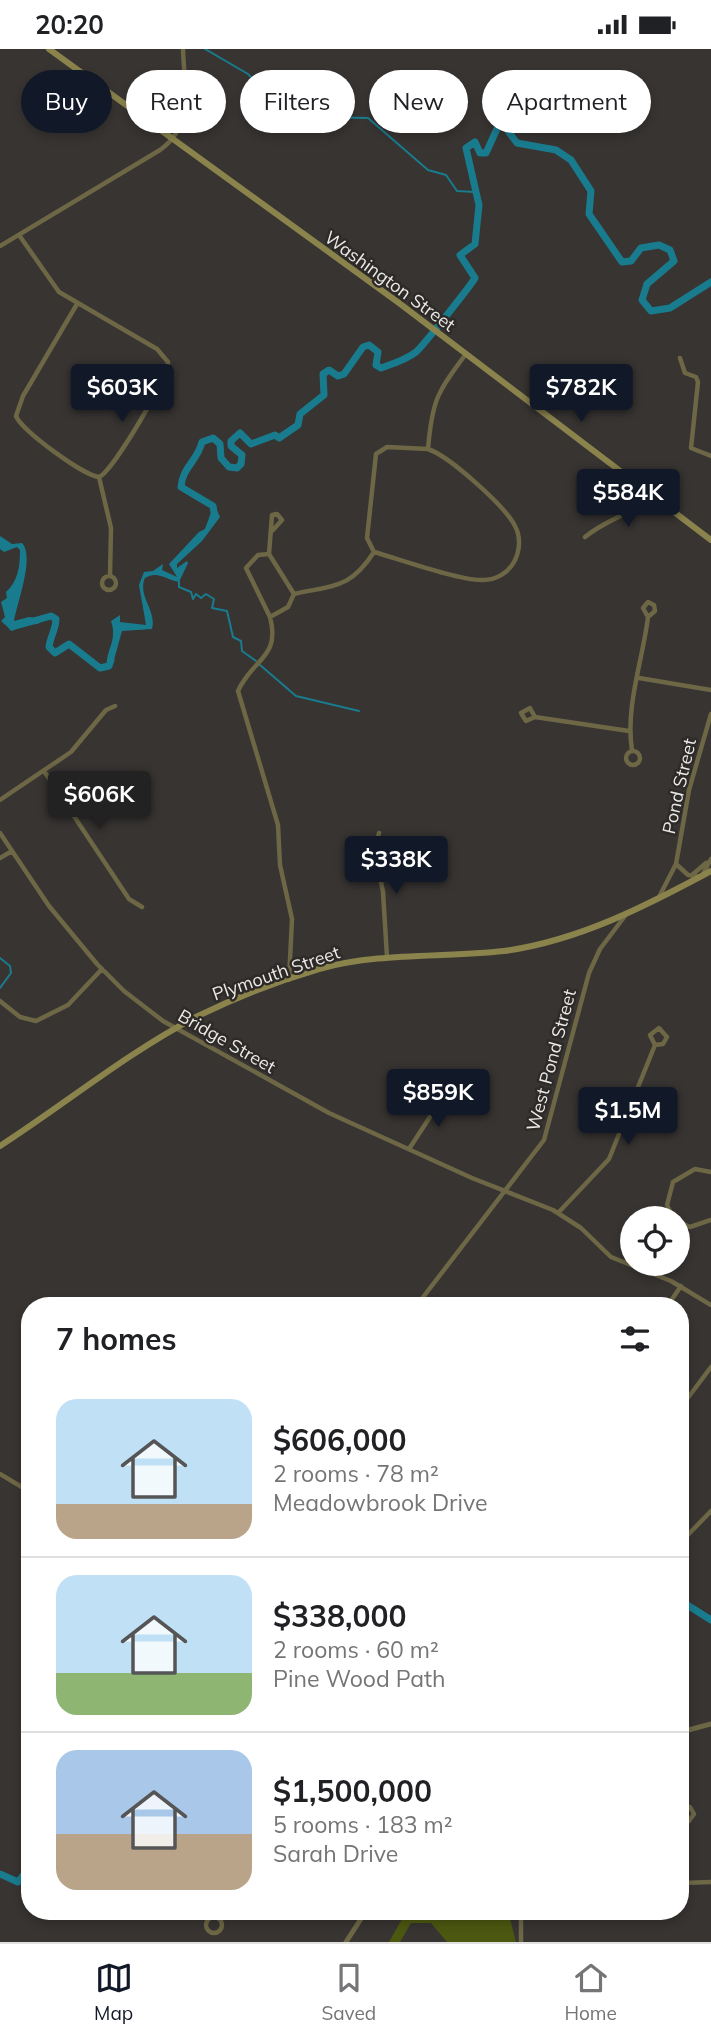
<!DOCTYPE html>
<meta charset="utf-8">
<style>
:root{--surface:#fff;--page:#f2f2f2;--text:#202124;--muted:#757577;--line:#e0e0e0;--accent:#111827}
body{margin:0;font-family:Mulish,sans-serif;background:var(--page);color:var(--text);height:100vh;display:flex;flex-direction:column;font-size:26px;white-space:nowrap}
*{box-sizing:border-box;margin:0}
p{font-size:23px;color:var(--muted)}
.icon{flex:none;width:38px;height:38px;fill:none;stroke:currentColor;stroke-width:2;stroke-linecap:round;stroke-linejoin:round}
.map{position:relative;flex:1;overflow:hidden}
.panel{position:absolute;left:21px;top:1248px;width:668px;height:623px;display:flex;flex-direction:column;background:var(--surface);border-radius:28px;box-shadow:0 4px 10px #0003}
.panel>*{flex:none}
.banner{position:absolute;left:21px;top:21px;width:670px;height:63px;display:flex;gap:14px}
.buttons{position:absolute;left:620px;top:1157px;display:grid;gap:14px}
.buttons a{display:grid;place-items:center;width:70px;height:70px;border-radius:50%;background:var(--surface);box-shadow:0 4px 10px #0003;font-size:35px}
.price{position:absolute;translate:-50% -60px;padding:0 16px;border-radius:7px;background:var(--accent);color:#fff;font-size:23px;line-height:46px;filter:drop-shadow(0 2px 4px #0008)}
.price::after{content:'';position:absolute;left:50%;top:42px;width:21px;height:16px;margin-left:-10px;background:inherit;clip-path:polygon(0 0,100% 0,50% 100%)}
.price.active{background:#222;color:#fff}
ul{padding:0;list-style:none}
li{display:flex;align-items:center;gap:21px;height:175px;padding:0 35px}
li+li{border-top:2px solid var(--line)}
li span{display:grid;place-items:center;flex:none;width:196px;height:140px;border-radius:21px;color:#555}
li>.icon{margin-inline-start:auto}
span .icon{width:84px;height:84px;fill:#fffc;stroke-width:1}
li b{font-size:30px}
h2{display:flex;justify-content:space-between;align-items:center;height:84px;padding:0 35px;font-size:30px}
.chip{padding:0 24px;border-radius:32px;background:var(--surface);box-shadow:0 4px 10px #0003;font-size:24px;line-height:63px}
.chip.active{background:var(--accent);color:#fff}
.status{display:flex;justify-content:space-between;align-items:center;height:49px;padding:0 35px;background:var(--surface);direction:ltr}
.status svg{height:19px;fill:currentColor}
.tabs{display:flex;justify-content:space-around;align-items:center;height:98px;border-top:2px solid var(--line);background:var(--surface);font-size:19px;color:var(--muted)}
.tabs a{display:grid;justify-items:center;gap:4px}
.tabs .active{color:var(--accent)}
.map>svg:first-child{display:block}
.green{fill:#4c5810}
.water{fill:#197c8e}
.lines{fill:none;stroke-linecap:round;stroke-linejoin:round}
.stream{stroke:#197c8e;stroke-width:2}
.river{stroke:#197c8e;stroke-width:7}
.minor{stroke:#6d6746;stroke-width:4.5}
.tertiary{stroke:#6d6746;stroke-width:5}
.secondary{stroke:#8b834c;stroke-width:6}
.labels{text-anchor:middle;dominant-baseline:central;stroke-width:5;stroke-linejoin:round;paint-order:stroke}
.street-label{font-size:18px;fill:#ebeae8;stroke:#2d2a28}
</style>
<div class="status"><b>20:20</b><svg viewBox="0 0 49 12"><path d="M0 12V9h3v3zM5 12V6h3v6zM10 12V3h3v9zM15 12V0h3v12zM26 1h20v11H26zM47 4h2v5h-2z"/></svg></div>
<div class="map">
<svg width="711" height="1893" viewBox="0 0 711 1893">
<rect width="100%" height="100%" fill="#373432"/>
<path class="green" d="M397,1862H508L516,1893H447L431,1874H411L400,1893H389L402,1870Z"/>
<path class="water" d="M214,455L220,468L202,492L177,515V519L187,512L188,514L179,533C167,531 157,521 145,529C137,547 157,561 152,580L122,582L112,618L107,619C105,600 118,593 111,572L120,566V573L146,576L139,536L144,523L153,522L163,515L162,521L177,528L169,515L199,483L205,480Z
M0,487L12,495L22,494C35,508 17,554 14,572L29,568L43,570L38,575L22,576L12,582L1,572L5,568L1,553L7,549L6,543C18,532 20,518 20,501L17,498L4,503L0,500Z"/>
<g class="lines">
<path class="stream" d="M205,0L248,25L271,49L312,68L368,69L428,121L446,126L457,142L475,143
M179,532V538L191,543L193,550L196,545L201,549L206,545L214,550L212,559L227,562L233,588L241,592L242,602L256,612
M260,616L296,647L359,662
M0,909L10,917L11,924L0,939"/>
<path class="river" d="M214,463L213,457L181,438C182,419 198,411 202,393L213,389L220,395L221,409L229,418L237,419L241,415L242,406L231,397V392L240,384L251,395L275,386L279,389L298,376L300,365L324,346L323,325L329,321L338,327L344,325L363,298L369,296L378,303L376,316L381,319C392,315 406,311 416,303C423,297 471,236 475,229L460,206L475,195L479,156L466,99L475,93L480,104H486L501,71L508,65L516,71L508,82L517,94L556,101L571,111L591,142L589,165L622,213L631,212L641,199L659,196L670,201L674,212L647,235L642,251L651,262L670,259L711,233
M12,578L51,567L56,570C56,580 50,588 49,598L55,604L69,595L100,619L109,617L111,611
M681,1552L711,1571
M0,1825L18,1833L30,1818"/>
<path class="minor" d="M19,186L59,243L157,300L168,313C169,327 113,422 99,428C84,427 21,381 16,367L23,347L77,255
M0,197L160,101C195,76 184,37 183,0
M680,309L685,324L696,328L698,333L691,399L711,407
M428,400C449,407 505,457 515,477C521,488 520,502 514,513C508,524 496,531 483,531C460,532 399,510 374,503L367,489L376,405L387,398L428,400C432,352 437,343 466,305
M99,428L111,479L110,527
M585,488C608,469 629,467 653,447
M269,505L294,545L288,558L270,568L246,519L258,506Z
M269,505L272,466L277,465L282,471L273,481
M102 534a7 7 0 1 1 14 0a7 7 0 1 1-14 0Z
M294,545C334,536 350,540 374,503
M270,568C281,609 252,610 238,642L278,776L280,816L292,870L289,931
M639,629L711,641
M535,668L530,659L521,664L526,672L535,668L629,682
M632,701C625,658 643,610 648,568L655,562L654,556L648,553L643,559L648,568
M626 709a7 7 0 1 1 14 0a7 7 0 1 1-14 0Z
M44,722L129,850L142,858
M0,751L71,703L106,661L115,657
M0,784L49,857L97,915L124,942L163,972L329,1064L472,1129L553,1161L581,1179L611,1208L671,1232L711,1256
M379,784L375,802L383,843L387,908
M0,809L12,802
M676,815L688,826L701,828L711,810
M692,826L706,814
M659,848L676,815L689,741L711,665
M0,952L20,968L36,972L68,956L102,920
M409,1100L445,1045
M558,1164L609,1110L655,996L650,986L659,979L667,988L663,995L655,996
M673,1169L667,1156L673,1133L695,1120L711,1123
M677,1172L690,1178L711,1171
M417,1256L544,1091L589,924L600,900L625,867
M668,1256L681,1237
M681,1358L711,1318
M0,1425L30,1443
M681,1493L711,1462
M681,1759L690,1758L694,1765L689,1772L681,1770
M681,1834L711,1833
M198,1862L208,1871
M521,1862V1893
M206 1876a8 8 0 1 1 16 0a8 8 0 1 1-16 0Z"/>
<path class="tertiary" d="M681,1683L711,1675
M346,1893L366,1862"/>
<path class="secondary" d="M49,0L399,254L711,491
M0,1097C65,1055 127,1004 196,968C234,949 278,932 319,920C380,903 442,909 504,902C578,892 646,857 711,822"/>
</g>
<g class="labels">
<g class="street-label">
<text transform="translate(390 232) rotate(36)">Washington Street</text>
<text transform="translate(679 737) rotate(-77)">Pond Street</text>
<text transform="translate(276 924) rotate(-19)">Plymouth Street</text>
<text transform="translate(227 992) rotate(30)">Bridge Street</text>
<text transform="translate(551 1011) rotate(-75)">West Pond Street</text>
</g>
</g>
</svg>
<div class="buttons">
<a><svg class="icon" aria-label="locate" viewBox="0 0 24 24"><circle cx="12" cy="12" r="6"/><path d="M12 2v4M12 18v4M2 12h4M18 12h4"/></svg></a>
</div>
<b class="price" style="left:122px;top:375px">$603K</b>
<b class="price" style="left:581px;top:375px">$782K</b>
<b class="price" style="left:628px;top:480px">$584K</b>
<b class="price active" style="left:99px;top:782px">$606K</b>
<b class="price" style="left:396px;top:847px">$338K</b>
<b class="price" style="left:438px;top:1080px">$859K</b>
<b class="price" style="left:628px;top:1098px">$1.5M</b>
<div class="banner">
<a class="chip active">Buy</a>
<a class="chip">Rent</a>
<a class="chip">Filters</a>
<a class="chip">New</a>
<a class="chip">Apartment</a>
</div>
<section class="panel">
<h2>7 homes<svg class="icon" aria-label="filters" viewBox="0 0 24 24"><path d="M4 7h16M4 17h16"/><circle cx="9" cy="7" r="2"/><circle cx="15" cy="17" r="2"/></svg></h2>
<ul>
<li><span style="background:linear-gradient(#bfe0f5 75%,#b9a48a 0)"><svg class="icon" aria-label="home" viewBox="0 0 24 24"><path d="M3 11l9-7 9 7M6 9v11h12V9"/></svg></span><div><b>$606,000</b><p>2 rooms · 78 m²</p><p>Meadowbrook Drive</p></div></li>
<li><span style="background:linear-gradient(#bfe0f5 70%,#8fb573 0)"><svg class="icon" aria-label="home" viewBox="0 0 24 24"><path d="M3 11l9-7 9 7M6 9v11h12V9"/></svg></span><div><b>$338,000</b><p>2 rooms · 60 m²</p><p>Pine Wood Path</p></div></li>
<li><span style="background:linear-gradient(#a9c7e8 60%,#b9a48a 0)"><svg class="icon" aria-label="home" viewBox="0 0 24 24"><path d="M3 11l9-7 9 7M6 9v11h12V9"/></svg></span><div><b>$1,500,000</b><p>5 rooms · 183 m²</p><p>Sarah Drive</p></div></li>
</ul>
</section>
</div>
<nav class="tabs">
<a class="active"><svg class="icon" aria-label="map" viewBox="0 0 24 24"><path d="M3 6l6-2 6 2 6-2v14l-6 2-6-2-6 2zM9 4v14M15 6v14"/></svg>Map</a>
<a><svg class="icon" aria-label="saved" viewBox="0 0 24 24"><path d="M7 4h10v16l-5-4-5 4z"/></svg>Saved</a>
<a><svg class="icon" aria-label="home" viewBox="0 0 24 24"><path d="M3 11l9-7 9 7M6 9v11h12V9"/></svg>Home</a>
</nav>
